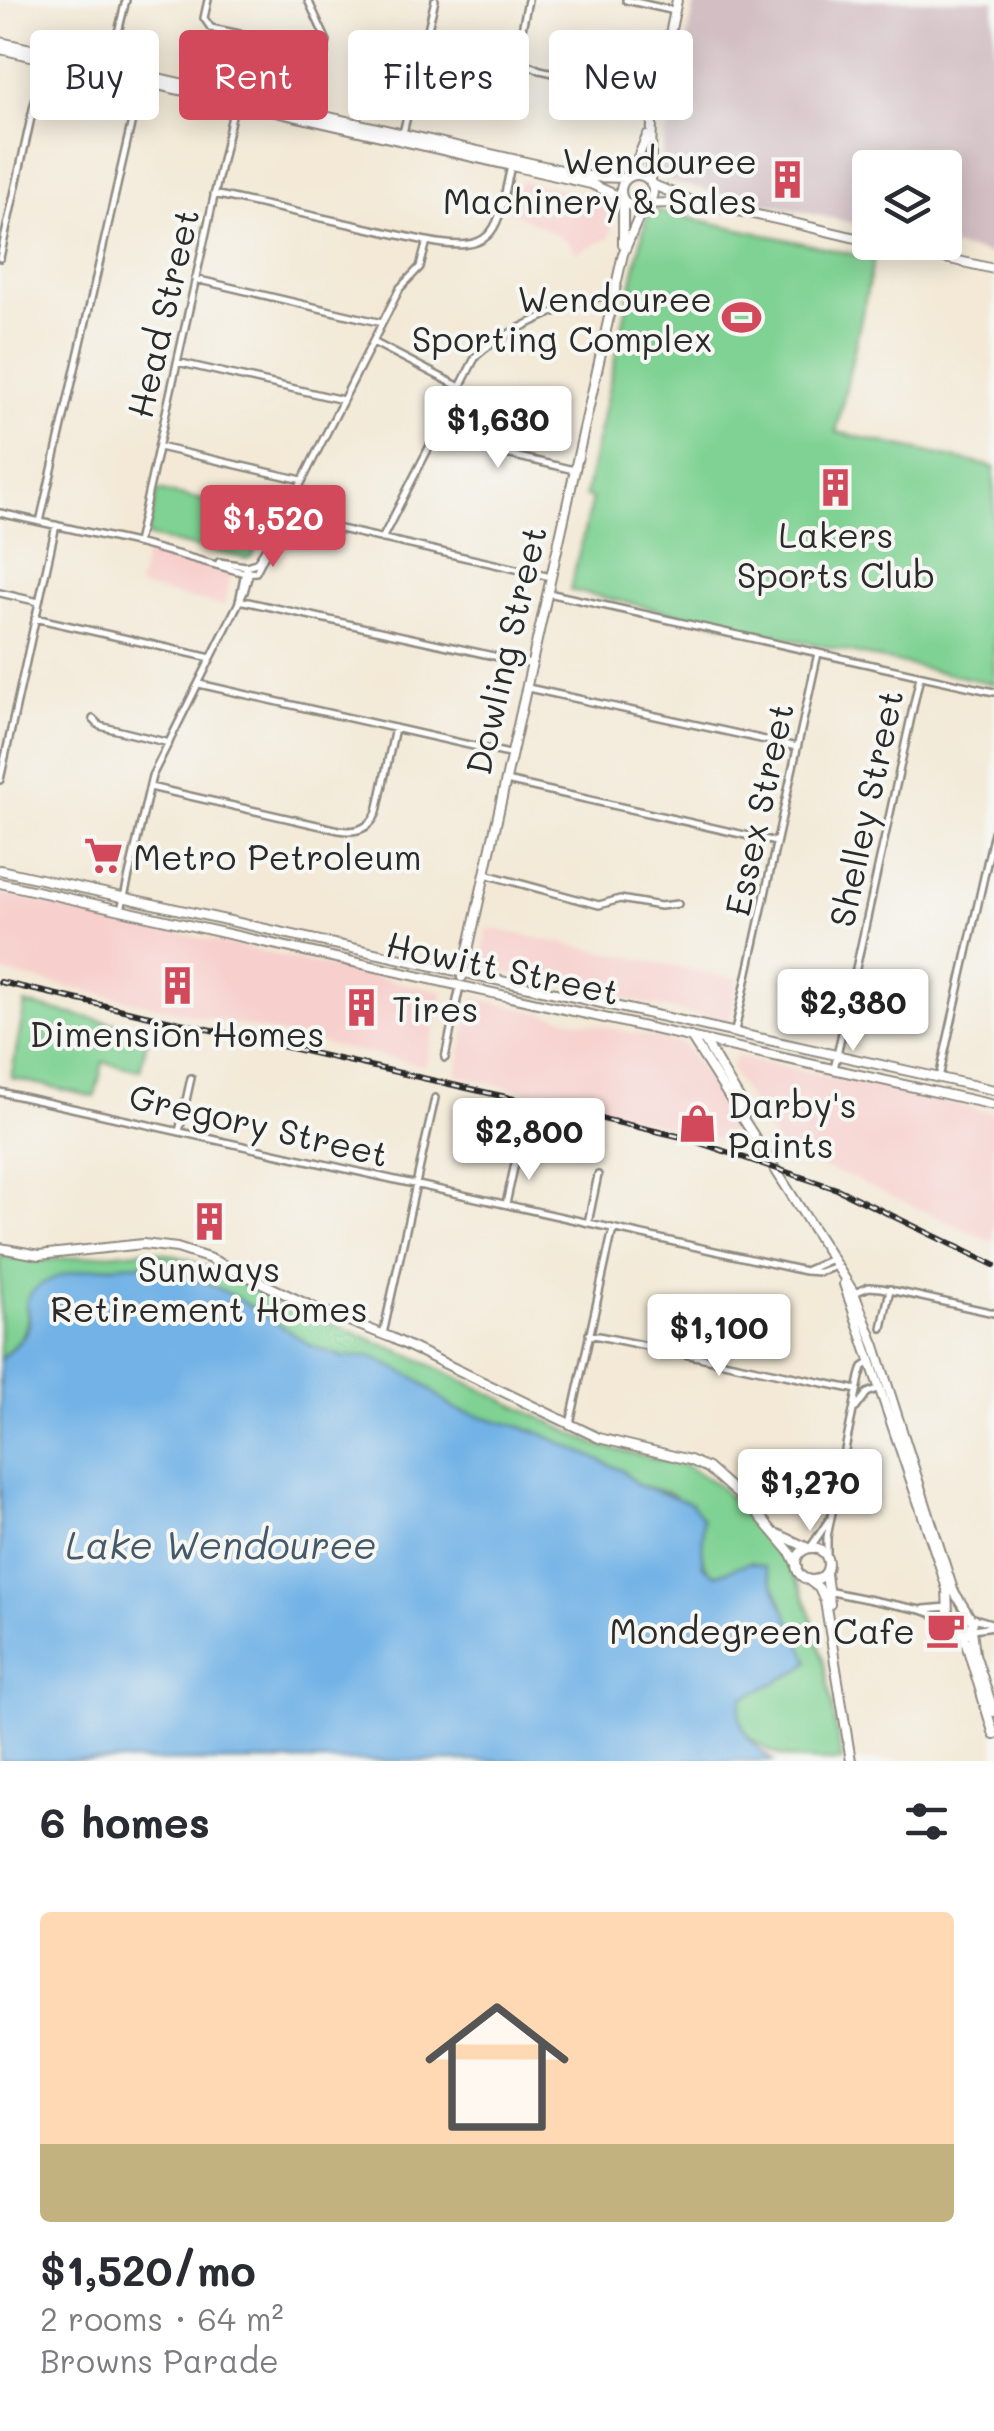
<!DOCTYPE html>
<meta charset="utf-8">
<style>
:root{--surface:#fff;--page:#f7f7f7;--text:#2b2b33;--muted:#7c7c81;--line:#e1e1e2;--accent:#d1495b}
body{margin:0;font-family:Mali,sans-serif;background:var(--page);color:var(--text);height:100vh;display:flex;flex-direction:column;font-size:38px;white-space:nowrap}
*{box-sizing:border-box;margin:0}
p{font-size:32px;color:var(--muted)}
.icon{flex:none;width:55px;height:55px;fill:none;stroke:currentColor;stroke-width:2;stroke-linecap:round;stroke-linejoin:round}
.map{position:relative;height:1761px;overflow:hidden}
.side{display:flex;flex-direction:column;background:var(--surface);flex:1}
.side>*{flex:none}
.hud{position:absolute;left:30px;top:30px;width:935px;height:90px;display:flex;gap:20px}
.tools{position:absolute;left:852px;top:150px;display:grid;gap:20px}
.tools a{display:grid;place-items:center;width:110px;height:110px;border-radius:10px;background:var(--surface);box-shadow:0 5px 25px #0003;font-size:50px}
.price{position:absolute;translate:-50% -85px;padding:0 22px;border-radius:10px;background:#fff;color:#222;font-size:32px;line-height:65px;filter:drop-shadow(0 2px 5px #0008)}
.price::after{content:'';position:absolute;left:50%;top:60px;width:30px;height:22px;margin-left:-15px;background:inherit;clip-path:polygon(0 0,100% 0,50% 100%)}
.price.selected{background:var(--accent);color:#fff}
ul{padding:0;list-style:none}
li{display:grid;align-content:center;gap:20px;height:530px;padding:0 40px}
li+li{border-top:2px solid var(--line)}
li span{display:grid;place-items:center;height:310px;border-radius:10px;color:#555}
li>.icon{margin-inline-start:auto}
span .icon{width:180px;height:180px;fill:#fffc;stroke-width:1}
li b{font-size:42px}
h2{display:flex;justify-content:space-between;align-items:center;height:120px;padding:0 40px;font-size:42px}
.pill{padding:0 35px;border-radius:10px;background:var(--surface);box-shadow:0 5px 25px #0003;font-size:35px;line-height:90px}
.pill.selected{background:var(--accent);color:#fff}
.map>svg:first-child{display:block}
.built{fill:#f7d0cd}
.industrial{fill:#d2bec3}
.green{fill:#7fd293;stroke:#557e5f;stroke-width:2.5}
.water{fill:#72b2e6;stroke:#4e6e88;stroke-width:2.5}
.lines{fill:none;stroke-linecap:round;stroke-linejoin:round}
.street-casing{stroke:#8f8a80;stroke-width:10}
.secondary-casing{stroke:#8f8a80;stroke-width:12}
.street{stroke:#fff;stroke-width:5}
.secondary{stroke:#fff;stroke-width:8}
.rail-casing{stroke:#2b2b2b;stroke-width:6}
.rail{stroke:#f6f6f2;stroke-width:2.5;stroke-dasharray:8;stroke-linecap:butt}
.labels{text-anchor:middle;dominant-baseline:central;stroke-width:8;stroke-linejoin:round;paint-order:stroke}
.poi-label{font-size:35px;fill:#2b2b2b;stroke:#f6f6f2;text-anchor:end}
.street-label{font-size:35px;fill:#2b2b2b;stroke:#f6f6f2}
.water-label{font-size:38px;font-style:italic;fill:#445a6c;stroke:#f6f6f2}
</style>
<div class="map">
<svg width="994" height="1761" viewBox="0 0 994 1761">
<rect width="100%" height="100%" fill="#f6f6f2"/>
<filter id="ink" filterUnits="userSpaceOnUse"><feTurbulence type="fractalNoise" baseFrequency=".01" numOctaves="2"/><feDisplacementMap in="SourceGraphic" scale="20" xChannelSelector="R" yChannelSelector="G"/><feConvolveMatrix kernelMatrix="1 2 1 2 8 2 1 2 1" color-interpolation-filters="sRGB"/></filter>
<filter id="wash" filterUnits="userSpaceOnUse"><feTurbulence type="fractalNoise" baseFrequency=".0048" numOctaves="4" result="noise"/><feDisplacementMap in="SourceGraphic" scale="40" xChannelSelector="R" yChannelSelector="G"/><feGaussianBlur stdDeviation="2.25" result="paint"/><feColorMatrix in="noise" values="0 0 0 0 0 0 0 0 0 0 0 0 0 0 0 0 0 1.4 0 .05"/><feComposite in="paint" operator="in"/></filter>
<g filter="url(#wash)">
<rect width="100%" height="100%" fill="#f3e9d6"/>
<path class="built" d="M371,51L411,59L396,125L356,117Z
M523,181L613,201L617,206L609,238L576,253L567,240L511,211L516,186Z
M146,552L232,570L224,606L138,587Z
M0,893L443,992L425,1066L0,972Z
M488,928L738,979L729,1022L480,967Z
M473,998L685,1044L747,1146L456,1075Z
M736,1056L994,1113V1243L854,1179L781,1152L730,1068Z"/>
<path class="industrial" d="M696,0H994V255L938,243L945,242V168H870V227L665,181L658,170Z"/>
<path class="green" d="M654,210L874,259L836,432L994,467V684L570,590L592,499L585,496L647,214Z
M157,490L273,516L252,556L247,559L149,537L147,534Z
M25,1004L149,1031L140,1070L103,1062L95,1097L11,1078Z
M148,1250L188,1259L318,1318L412,1356L597,1445L685,1466L717,1484L778,1549L799,1585L810,1611L824,1663L842,1761C802,1761 774,1761 749,1736C740,1724 736,1714 742,1700L750,1562L716,1575C696,1566 702,1537 702,1518L672,1494L638,1485L621,1470L535,1431L454,1409L416,1378L372,1357H343L314,1347L237,1298L190,1274L142,1264L76,1272L55,1278L26,1306C32,1331 18,1342 0,1359V1256L36,1261Z"/>
<path class="water" d="M142,1264L190,1274L237,1298L314,1347L343,1357H372L416,1378L454,1409L535,1431L621,1470L638,1485L691,1503L702,1518L703,1566L716,1575L750,1562L765,1567L809,1661L799,1671L743,1698C731,1724 753,1746 773,1761H0V1359C11,1349 27,1338 29,1323C30,1315 25,1308 27,1300C38,1270 115,1265 142,1264Z"/>
</g>
<g filter="url(#ink)">
<g class="lines">
<defs>
<path id="street" d="M208,0L204,18L211,28L326,52
M308,0L327,41L313,113
M528,0L519,44L527,64L540,70L657,96
M626,0L675,11
M109,69L126,0
M403,133L435,0
M214,194L426,241
M0,258L44,59
M195,279L382,323
M373,342L458,386
M177,362L343,400
M433,437L574,470
M159,447L302,480
M0,513L140,544L245,573L256,572L400,288L420,267L427,241C500,256 497,226 511,166
M283,516L551,577
M40,522L141,81
M382,539L476,356C501,333 579,297 613,295
M137,543L235,102
M219,562L246,566
M0,593L39,602
M548,593L994,692
M240,597L246,566L256,563L268,545
M239,600L530,664
M35,618L211,658
M199,684L509,754
M528,688L797,747
M93,719L100,726L169,743
M0,780L56,525
M506,781L776,842
M150,787L339,830C356,833 370,829 377,812L395,728
M485,874L599,905L620,899L660,906L678,904
M121,910L152,776L244,592L249,574L246,566
M735,1031L818,653
M445,1058L460,986
M834,1069L920,676
M939,1078L994,832
M0,1092L805,1271L820,1272L836,1266
M179,1132L191,1078
M506,1204L517,1154
M588,1223L598,1175
M807,1270L832,1259
M854,1293L869,1287L881,1288L994,1313
M882,1328L890,1289
M383,1334L435,1098
M589,1334L857,1390
M856,1408L867,1393L880,1388
M570,1424L613,1229
M810,1548L829,1520
M827,1557V1537L860,1377L863,1367L869,1363
M827,1591L921,1610L950,1620
M924,1609L948,1607
M974,1618L994,1624
M973,1629L994,1626"/>
<path id="secondary" d="M0,42L592,177L627,178
M0,49L591,184L622,198
M621 191a16 16 0 1 1 32 0a16 16 0 1 1-32 0Z
M630,176L647,136
M650,182L652,123L677,0
M651,184L692,201
M646,204C714,198 802,227 870,241
M875,242L994,269
M623,244V200
M0,870L994,1090
M0,883L994,1105
M462,977L623,254L644,205
M691,1037L854,1293L875,1346L953,1590L973,1622L969,1633L960,1632
M704,1040L742,1103L744,1116
M0,1248L39,1255L143,1244L177,1248L211,1259L313,1307L392,1338L599,1438L690,1460L708,1468L752,1507L790,1552L797,1566
M844,1284L939,1563L947,1589L948,1613L965,1640L994,1735
M778,1534L808,1548
M796 1564a16 16 0 1 1 32 0a16 16 0 1 1-32 0Z
M826,1574L830,1604
M807,1579L819,1588L825,1601L851,1761
M972,1629L975,1654L994,1712"/>
</defs>
<use href="#street" class="street-casing"/>
<use href="#secondary" class="secondary-casing"/>
<use href="#street" class="street"/>
<use href="#secondary" class="secondary"/>
<defs>
<path id="rail" d="M0,982L682,1137L837,1189L994,1265"/>
</defs>
<use href="#rail" class="rail-casing"/>
<use href="#rail" class="rail"/>
</g>
</g>
<defs>
<symbol id="building-bare" viewBox="-9 -9 18 18"><path d="M-4-6H4V6H1V3H-1V6H-4ZM-2.5-4.3h1.7v1.8h-1.7ZM.8-4.3h1.7v1.8H.8ZM-2.5-1h1.7V.8h-1.7ZM.8-1h1.7V.8H.8Z" fill="#d1495b" stroke="#f6f6f2" stroke-width="2.5" paint-order="stroke"/></symbol>
<symbol id="stadium-bare" viewBox="-9 -9 18 18"><path d="M0-5a6.5 5 0 1 0 0 10a6.5 5 0 1 0 0-10ZM-3.5-1.8h7v3.6h-7Z" fill="#d1495b" stroke="#f6f6f2" stroke-width="2.5" paint-order="stroke"/></symbol>
<symbol id="supermarket-bare" viewBox="-9 -9 18 18"><path d="M-6-5.5h2.5l.6 2H6L4.5 2H-2.5L-4.4-4H-6ZM-1.5 3.2a1.3 1.3 0 1 0 .1 0ZM3 3.2a1.3 1.3 0 1 0 .1 0Z" fill="#d1495b" stroke="#f6f6f2" stroke-width="2.5" paint-order="stroke"/></symbol>
<symbol id="shop-bare" viewBox="-9 -9 18 18"><path d="M-5-2.5h2.3a2.7 3.5 0 0 1 5.4 0H5L5.5 6h-11ZM-1.5-2.5h3a1.5 2.3 0 0 0-3 0Z" fill="#d1495b" stroke="#f6f6f2" stroke-width="2.5" paint-order="stroke"/></symbol>
<symbol id="cafe-bare" viewBox="-9 -9 18 18"><path d="M-5.5-4.5H6V0H3Q3 3.5 0 3.5H-2.5Q-5.5 3.5-5.5 0ZM3-3.2v2h1.7v-2ZM-6 4.5H4V6H-6Z" fill="#d1495b" stroke="#f6f6f2" stroke-width="2.5" paint-order="stroke"/></symbol>
</defs>
<g fill-rule="evenodd">
<use href="#building-bare" x="760" y="152" width="55" height="55"/>
<use href="#stadium-bare" x="714" y="290" width="55" height="55"/>
<use href="#building-bare" x="808" y="460" width="55" height="55"/>
<use href="#supermarket-bare" x="76" y="828" width="55" height="55"/>
<use href="#building-bare" x="150" y="958" width="55" height="55"/>
<use href="#building-bare" x="334" y="980" width="55" height="55"/>
<use href="#shop-bare" x="670" y="1096" width="55" height="55"/>
<use href="#building-bare" x="182" y="1194" width="55" height="55"/>
<use href="#cafe-bare" x="918" y="1602" width="55" height="55"/>
</g>
<g class="labels">
<g class="poi-label">
<text x="757" y="160">Wendouree<tspan x="757" dy="40">Machinery &amp; Sales</tspan></text>
<text x="712" y="298">Wendouree<tspan x="712" dy="40">Sporting Complex</tspan></text>
<text x="836" y="534" text-anchor="middle">Lakers<tspan x="836" dy="40">Sports Club</tspan></text>
<text x="133" y="856" text-anchor="start">Metro Petroleum</text>
<text x="392" y="1008" text-anchor="start">Tires</text>
<text x="177" y="1033" text-anchor="middle">Dimension Homes</text>
<text x="728" y="1104" text-anchor="start">Darby's<tspan x="728" dy="40">Paints</tspan></text>
<text x="209" y="1268" text-anchor="middle">Sunways<tspan x="209" dy="40">Retirement Homes</tspan></text>
<text x="915" y="1630">Mondegreen Cafe</text>
</g>
<g class="street-label">
<text transform="translate(162 313) rotate(-77)">Head Street</text>
<text transform="translate(505 650) rotate(-77)">Dowling Street</text>
<text transform="translate(865 808) rotate(-78)">Shelley Street</text>
<text transform="translate(758 809) rotate(-78)">Essex Street</text>
<text transform="translate(503 967) rotate(12)">Howitt Street</text>
<text transform="translate(259 1124) rotate(13)">Gregory Street</text>
</g>
<g class="water-label">
<text x="221" y="1544">Lake Wendouree</text>
</g>
</g>
</svg>
<div class="tools">
<a><svg class="icon" aria-label="layers" viewBox="0 0 24 24"><path d="M12 4l9 5-9 5-9-5zM3 14l9 5 9-5"/></svg></a>
</div>
<b class="price" style="left:498px;top:471px">$1,630</b>
<b class="price selected" style="left:273px;top:570px">$1,520</b>
<b class="price" style="left:853px;top:1054px">$2,380</b>
<b class="price" style="left:529px;top:1183px">$2,800</b>
<b class="price" style="left:719px;top:1379px">$1,100</b>
<b class="price" style="left:810px;top:1534px">$1,270</b>
<div class="hud">
<a class="pill">Buy</a>
<a class="pill selected">Rent</a>
<a class="pill">Filters</a>
<a class="pill">New</a>
</div>
</div>
<section class="side">
<h2>6 homes<svg class="icon" aria-label="filters" viewBox="0 0 24 24"><path d="M4 7h16M4 17h16"/><circle cx="9" cy="7" r="2"/><circle cx="15" cy="17" r="2"/></svg></h2>
<ul>
<li><span style="background:linear-gradient(#ffd9b3 75%,#c2b280 0)"><svg class="icon" aria-label="home" viewBox="0 0 24 24"><path d="M3 11l9-7 9 7M6 9v11h12V9"/></svg></span><div><b>$1,520/mo</b><p>2 rooms · 64 m²</p><p>Browns Parade</p></div></li>
</ul>
</section>
